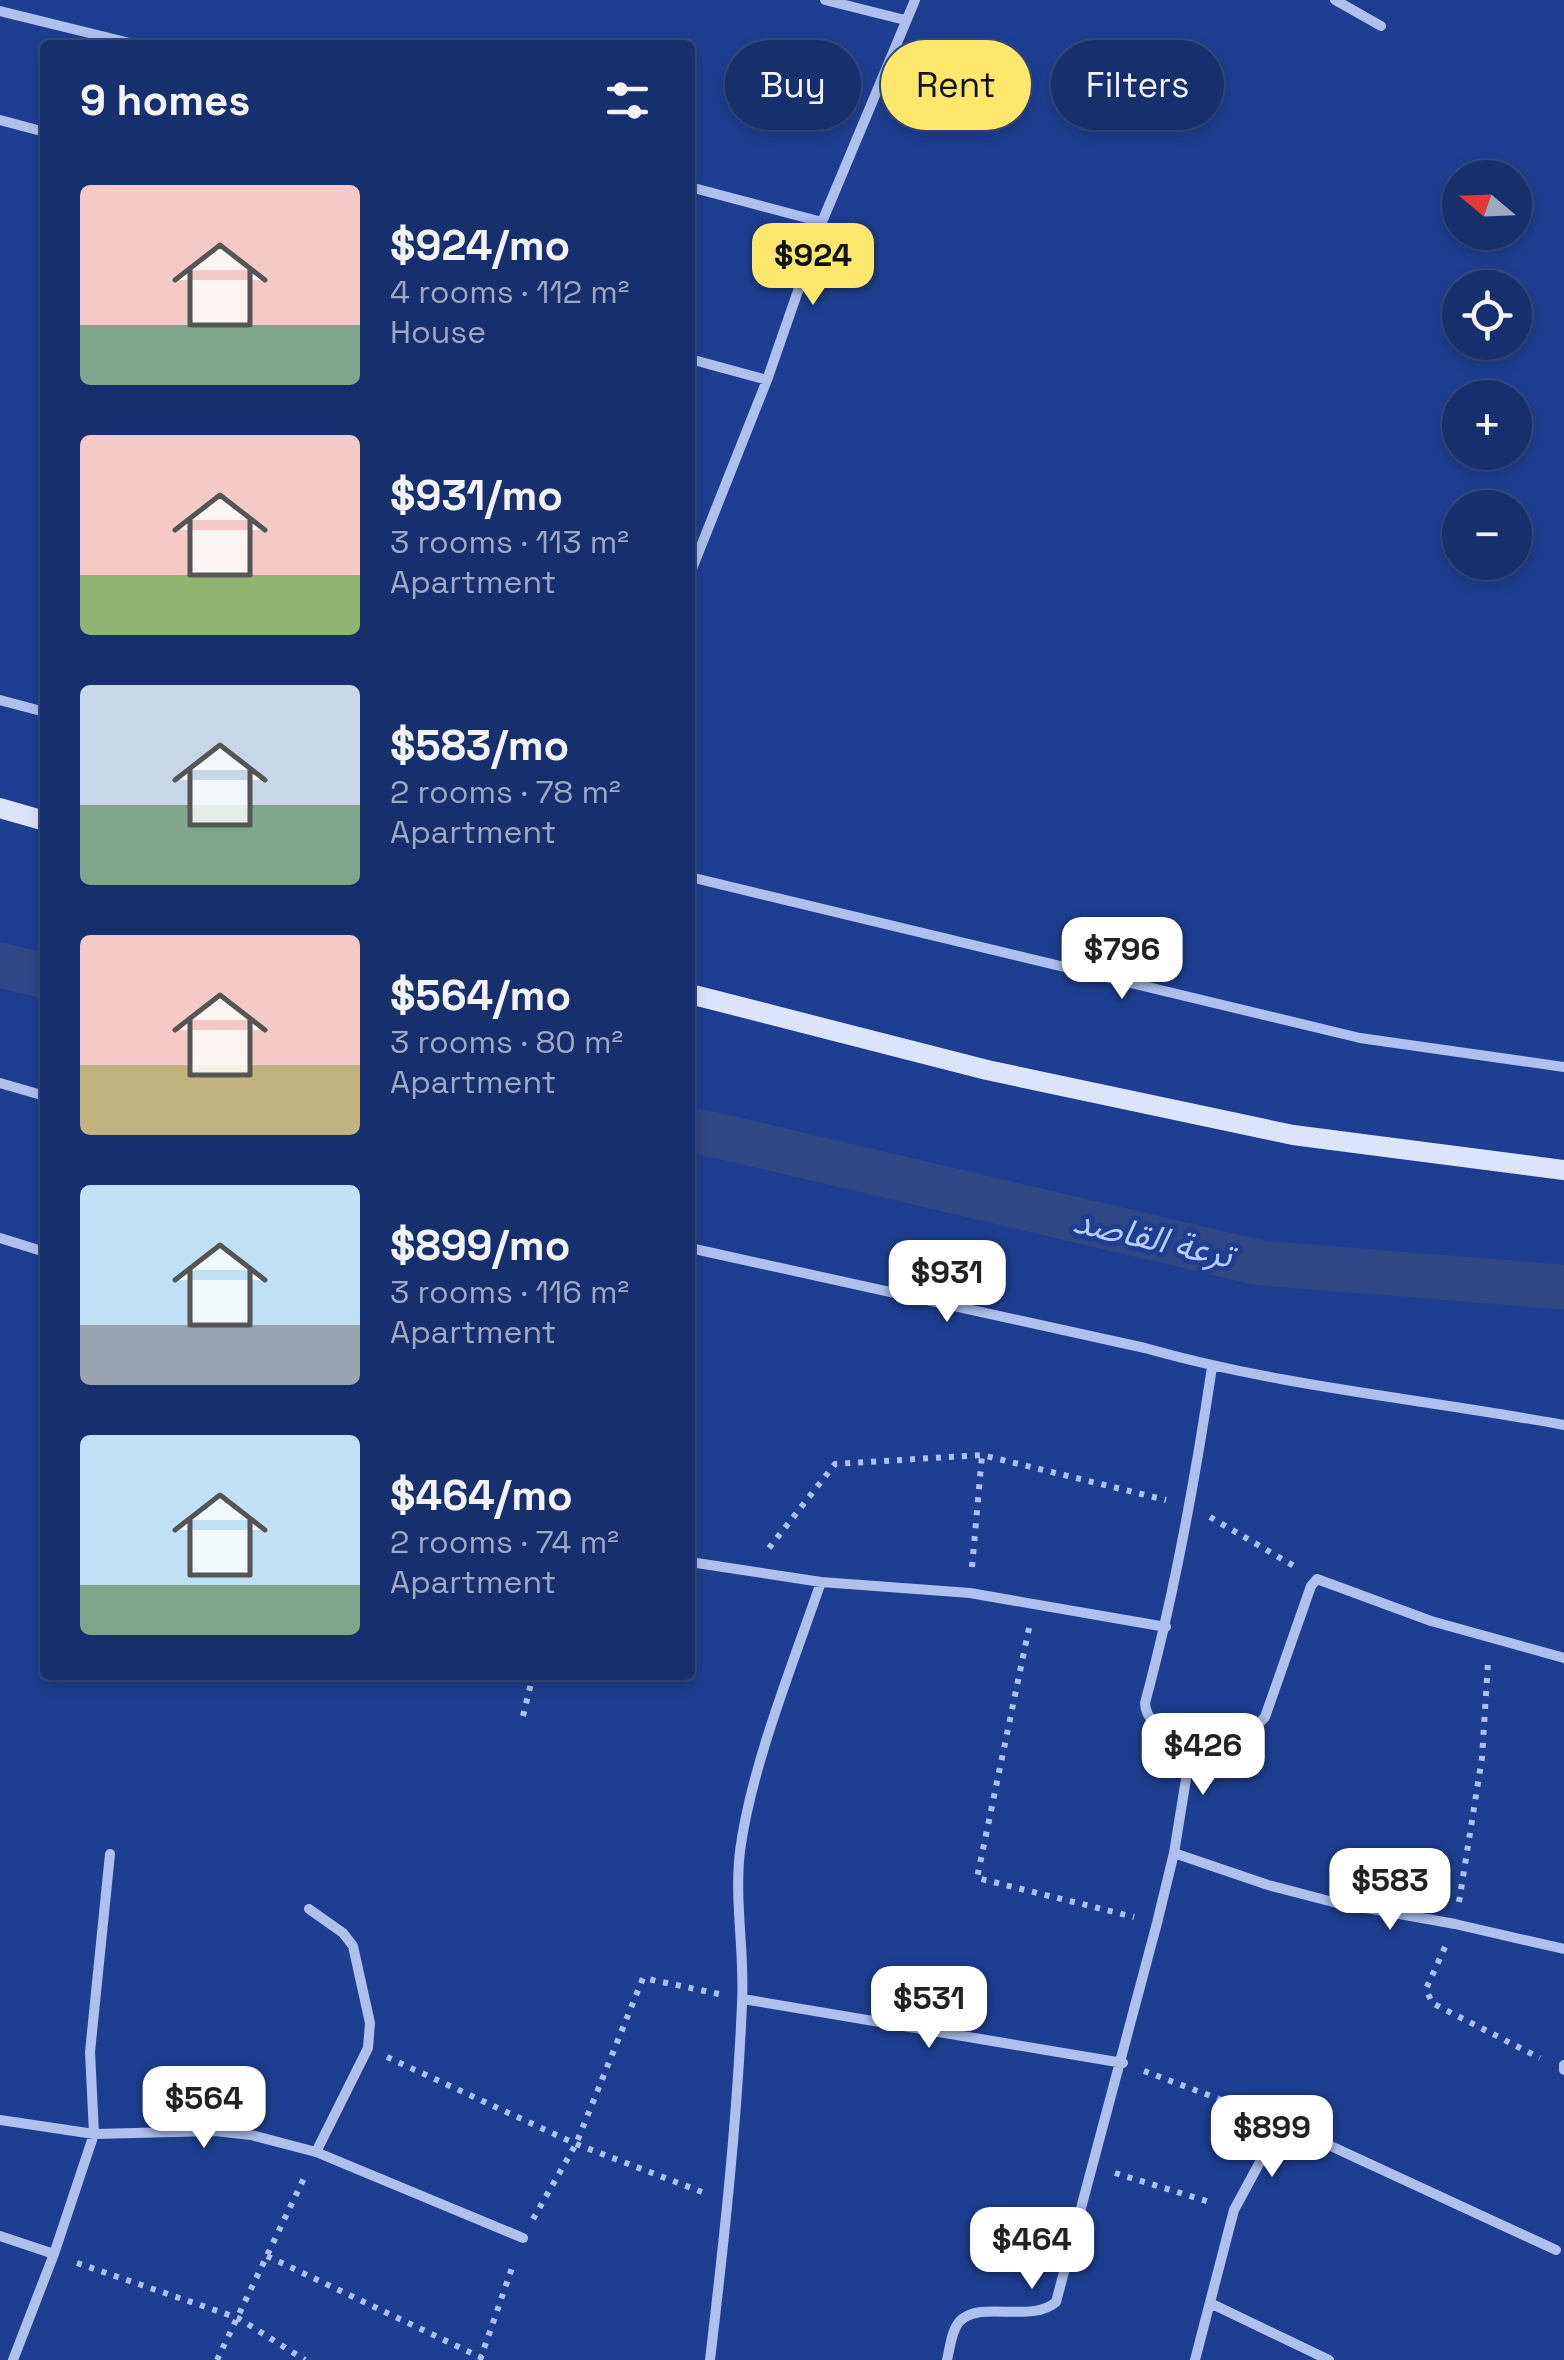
<!DOCTYPE html>
<meta charset="utf-8">
<style>
:root{--surface:#162f6d;--page:#233b75;--text:#f1f3f6;--muted:#9ea9c2;--line:#354a80;--accent:#fde86d}
body{margin:0;font-family:"Space Grotesk","Noto Sans Arabic",sans-serif;background:var(--page);color:var(--text);height:100vh;display:flex;flex-direction:column;font-size:38px;white-space:nowrap}
*{box-sizing:border-box;margin:0}
p{font-size:32px;color:var(--muted)}
.icon{flex:none;width:55px;height:55px;fill:none;stroke:currentColor;stroke-width:2;stroke-linecap:round;stroke-linejoin:round}
.map{position:relative;flex:1;overflow:hidden}
.sheet{position:absolute;left:40px;top:40px;width:655px;height:1640px;display:flex;flex-direction:column;background:var(--surface);border-radius:10px;box-shadow:0 5px 15px #0003,0 0 0 2px var(--line)}
.sheet>*{flex:none}
.guide{position:absolute;left:725px;top:40px;width:688px;height:90px;display:flex;gap:20px}
.needle{width:65px;rotate:289deg}
.buttons{position:absolute;left:1442px;top:160px;display:grid;gap:20px}
.buttons a{display:grid;place-items:center;width:90px;height:90px;border-radius:50%;background:var(--surface);box-shadow:0 5px 15px #0003,0 0 0 2px var(--line);font-size:50px}
.price{position:absolute;translate:-50% -85px;padding:0 22px;border-radius:20px;background:#fff;color:#222;font-size:32px;line-height:65px;filter:drop-shadow(0 2px 5px #0008)}
.price::after{content:'';position:absolute;left:50%;top:60px;width:30px;height:22px;margin-left:-15px;background:inherit;clip-path:polygon(0 0,100% 0,50% 100%)}
.price.current{background:var(--accent);color:#111}
ul{padding:0;list-style:none}
li{display:flex;align-items:center;gap:30px;height:250px;padding:0 40px}
li span{display:grid;place-items:center;flex:none;width:280px;height:200px;border-radius:10px;color:#555}
li>.icon{margin-inline-start:auto}
span .icon{width:120px;height:120px;fill:#fffc;stroke-width:1}
li b{font-size:42px}
h2{display:flex;justify-content:space-between;align-items:center;height:120px;padding:0 40px;font-size:42px}
.chip{padding:0 35px;border-radius:45px;background:var(--surface);box-shadow:0 5px 15px #0003,0 0 0 2px var(--line);font-size:35px;line-height:90px}
.chip.current{background:var(--accent);color:#111}
.map>svg:first-child{display:block}
.lines{fill:none;stroke-linecap:round;stroke-linejoin:round}
.canal{stroke:#2f4784;stroke-width:45}
.path{stroke:#aec1ee;stroke-width:6;stroke-dasharray:5 8;stroke-linecap:butt}
.street{stroke:#aec1ee;stroke-width:10}
.secondary{stroke:#dbe4fa;stroke-width:20}
.labels{text-anchor:middle;dominant-baseline:central;stroke-width:10;stroke-linejoin:round;paint-order:stroke}
.water-label{font-size:35px;font-style:italic;fill:#baccf5;stroke:#1e3f91}
</style>
<div class="map">
<svg width="1564" height="2360" viewBox="0 0 1564 2360">
<rect width="100%" height="100%" fill="#1e3f91"/>
<g class="lines">
<path class="canal" d="M0,965L45,976
M690,1129L1260,1263L1564,1287"/>
<path class="path" d="M1210,1517L1294,1566
M769,1548L835,1464L982,1455L1166,1500
M972,1567L982,1455
M1029,1628L977,1878L1134,1917
M523,1716L533,1675
M1459,1902L1482,1758L1488,1662
M1445,1947L1426,1989L1432,2003L1540,2058
M387,2057L576,2144L702,2192
M1144,2071L1259,2114
M1115,2173L1213,2203
M533,2219L576,2144L643,1978L719,1994
M267,2256L482,2358
M77,2263L238,2318L305,2360
M217,2360L305,2176
M480,2360L514,2262"/>
<path class="street" d="M825,0L905,20
M1335,0L1381,26
M0,11L138,45
M0,120L45,132
M690,187L822,222
M690,359L767,380
M690,574L767,380L822,222L915,0
M0,700L45,712
M690,877L1360,1038L1564,1067
M0,1083L45,1096
M0,1238L45,1252
M690,1248L1145,1348C1282,1387 1424,1399 1564,1425
M1212,1367C1195,1481 1175,1592 1145,1703C1147,1744 1222,1734 1250,1733L1265,1717L1311,1586L1317,1579L1431,1621L1564,1658
M690,1562L821,1582L970,1593L1166,1627
M1174,1853L1268,1885L1333,1902L1455,1924L1564,1949
M309,1909L343,1933L353,1946L370,2023L368,2048L316,2152
M743,1999L1123,2063
M1564,2065V2070
M0,2120L94,2134L215,2131L251,2135L316,2152L523,2238
M0,2236L54,2254
M1210,2303L1329,2360
M13,2360L54,2254L94,2134L90,2052L110,1854
M710,2360C724,2241 737,2123 742,2004C745,1953 734,1902 740,1851C751,1767 793,1664 821,1582
M947,2360C950,2348 951,2332 959,2322C979,2299 1031,2324 1056,2302L1157,1923L1174,1853L1193,1736
M1195,2360L1234,2210L1281,2123L1556,2250"/>
<path class="secondary" d="M0,808L45,821
M690,994L987,1070L1293,1135L1564,1170"/>
</g>
<g class="labels">
<g class="water-label">
<text transform="translate(1153 1238) rotate(13)">ترعة القاصد</text>
</g>
</g>
</svg>
<div class="buttons">
<a><svg class="needle" viewBox="-14 -14 28 28"><path d="M0-13l5 13h-10z" fill="#e53935"/><path d="M0 13l5-13h-10z" fill="#9ea9c2"/></svg></a>
<a><svg class="icon" aria-label="locate" viewBox="0 0 24 24"><circle cx="12" cy="12" r="6"/><path d="M12 2v4M12 18v4M2 12h4M18 12h4"/></svg></a>
<a>+</a>
<a>−</a>
</div>
<b class="price current" style="left:813px;top:308px">$924</b>
<b class="price" style="left:1122px;top:1002px">$796</b>
<b class="price" style="left:947px;top:1325px">$931</b>
<b class="price" style="left:1203px;top:1798px">$426</b>
<b class="price" style="left:1390px;top:1933px">$583</b>
<b class="price" style="left:929px;top:2051px">$531</b>
<b class="price" style="left:204px;top:2151px">$564</b>
<b class="price" style="left:1272px;top:2180px">$899</b>
<b class="price" style="left:1032px;top:2292px">$464</b>
<div class="guide">
<a class="chip">Buy</a>
<a class="chip current">Rent</a>
<a class="chip">Filters</a>
</div>
<section class="sheet">
<h2>9 homes<svg class="icon" aria-label="filters" viewBox="0 0 24 24"><path d="M4 7h16M4 17h16"/><circle cx="9" cy="7" r="2"/><circle cx="15" cy="17" r="2"/></svg></h2>
<ul>
<li><span style="background:linear-gradient(#f6c9c9 70%,#7fa58c 0)"><svg class="icon" aria-label="home" viewBox="0 0 24 24"><path d="M3 11l9-7 9 7M6 9v11h12V9"/></svg></span><div><b>$924/mo</b><p>4 rooms · 112 m²</p><p>House</p></div></li>
<li><span style="background:linear-gradient(#f6c9c9 70%,#8fb573 0)"><svg class="icon" aria-label="home" viewBox="0 0 24 24"><path d="M3 11l9-7 9 7M6 9v11h12V9"/></svg></span><div><b>$931/mo</b><p>3 rooms · 113 m²</p><p>Apartment</p></div></li>
<li><span style="background:linear-gradient(#c9d6e8 60%,#7fa58c 0)"><svg class="icon" aria-label="home" viewBox="0 0 24 24"><path d="M3 11l9-7 9 7M6 9v11h12V9"/></svg></span><div><b>$583/mo</b><p>2 rooms · 78 m²</p><p>Apartment</p></div></li>
<li><span style="background:linear-gradient(#f6c9c9 65%,#c2b280 0)"><svg class="icon" aria-label="home" viewBox="0 0 24 24"><path d="M3 11l9-7 9 7M6 9v11h12V9"/></svg></span><div><b>$564/mo</b><p>3 rooms · 80 m²</p><p>Apartment</p></div></li>
<li><span style="background:linear-gradient(#bfe0f5 70%,#9aa5b1 0)"><svg class="icon" aria-label="home" viewBox="0 0 24 24"><path d="M3 11l9-7 9 7M6 9v11h12V9"/></svg></span><div><b>$899/mo</b><p>3 rooms · 116 m²</p><p>Apartment</p></div></li>
<li><span style="background:linear-gradient(#bfe0f5 75%,#7fa58c 0)"><svg class="icon" aria-label="home" viewBox="0 0 24 24"><path d="M3 11l9-7 9 7M6 9v11h12V9"/></svg></span><div><b>$464/mo</b><p>2 rooms · 74 m²</p><p>Apartment</p></div></li>
</ul>
</section>
</div>
